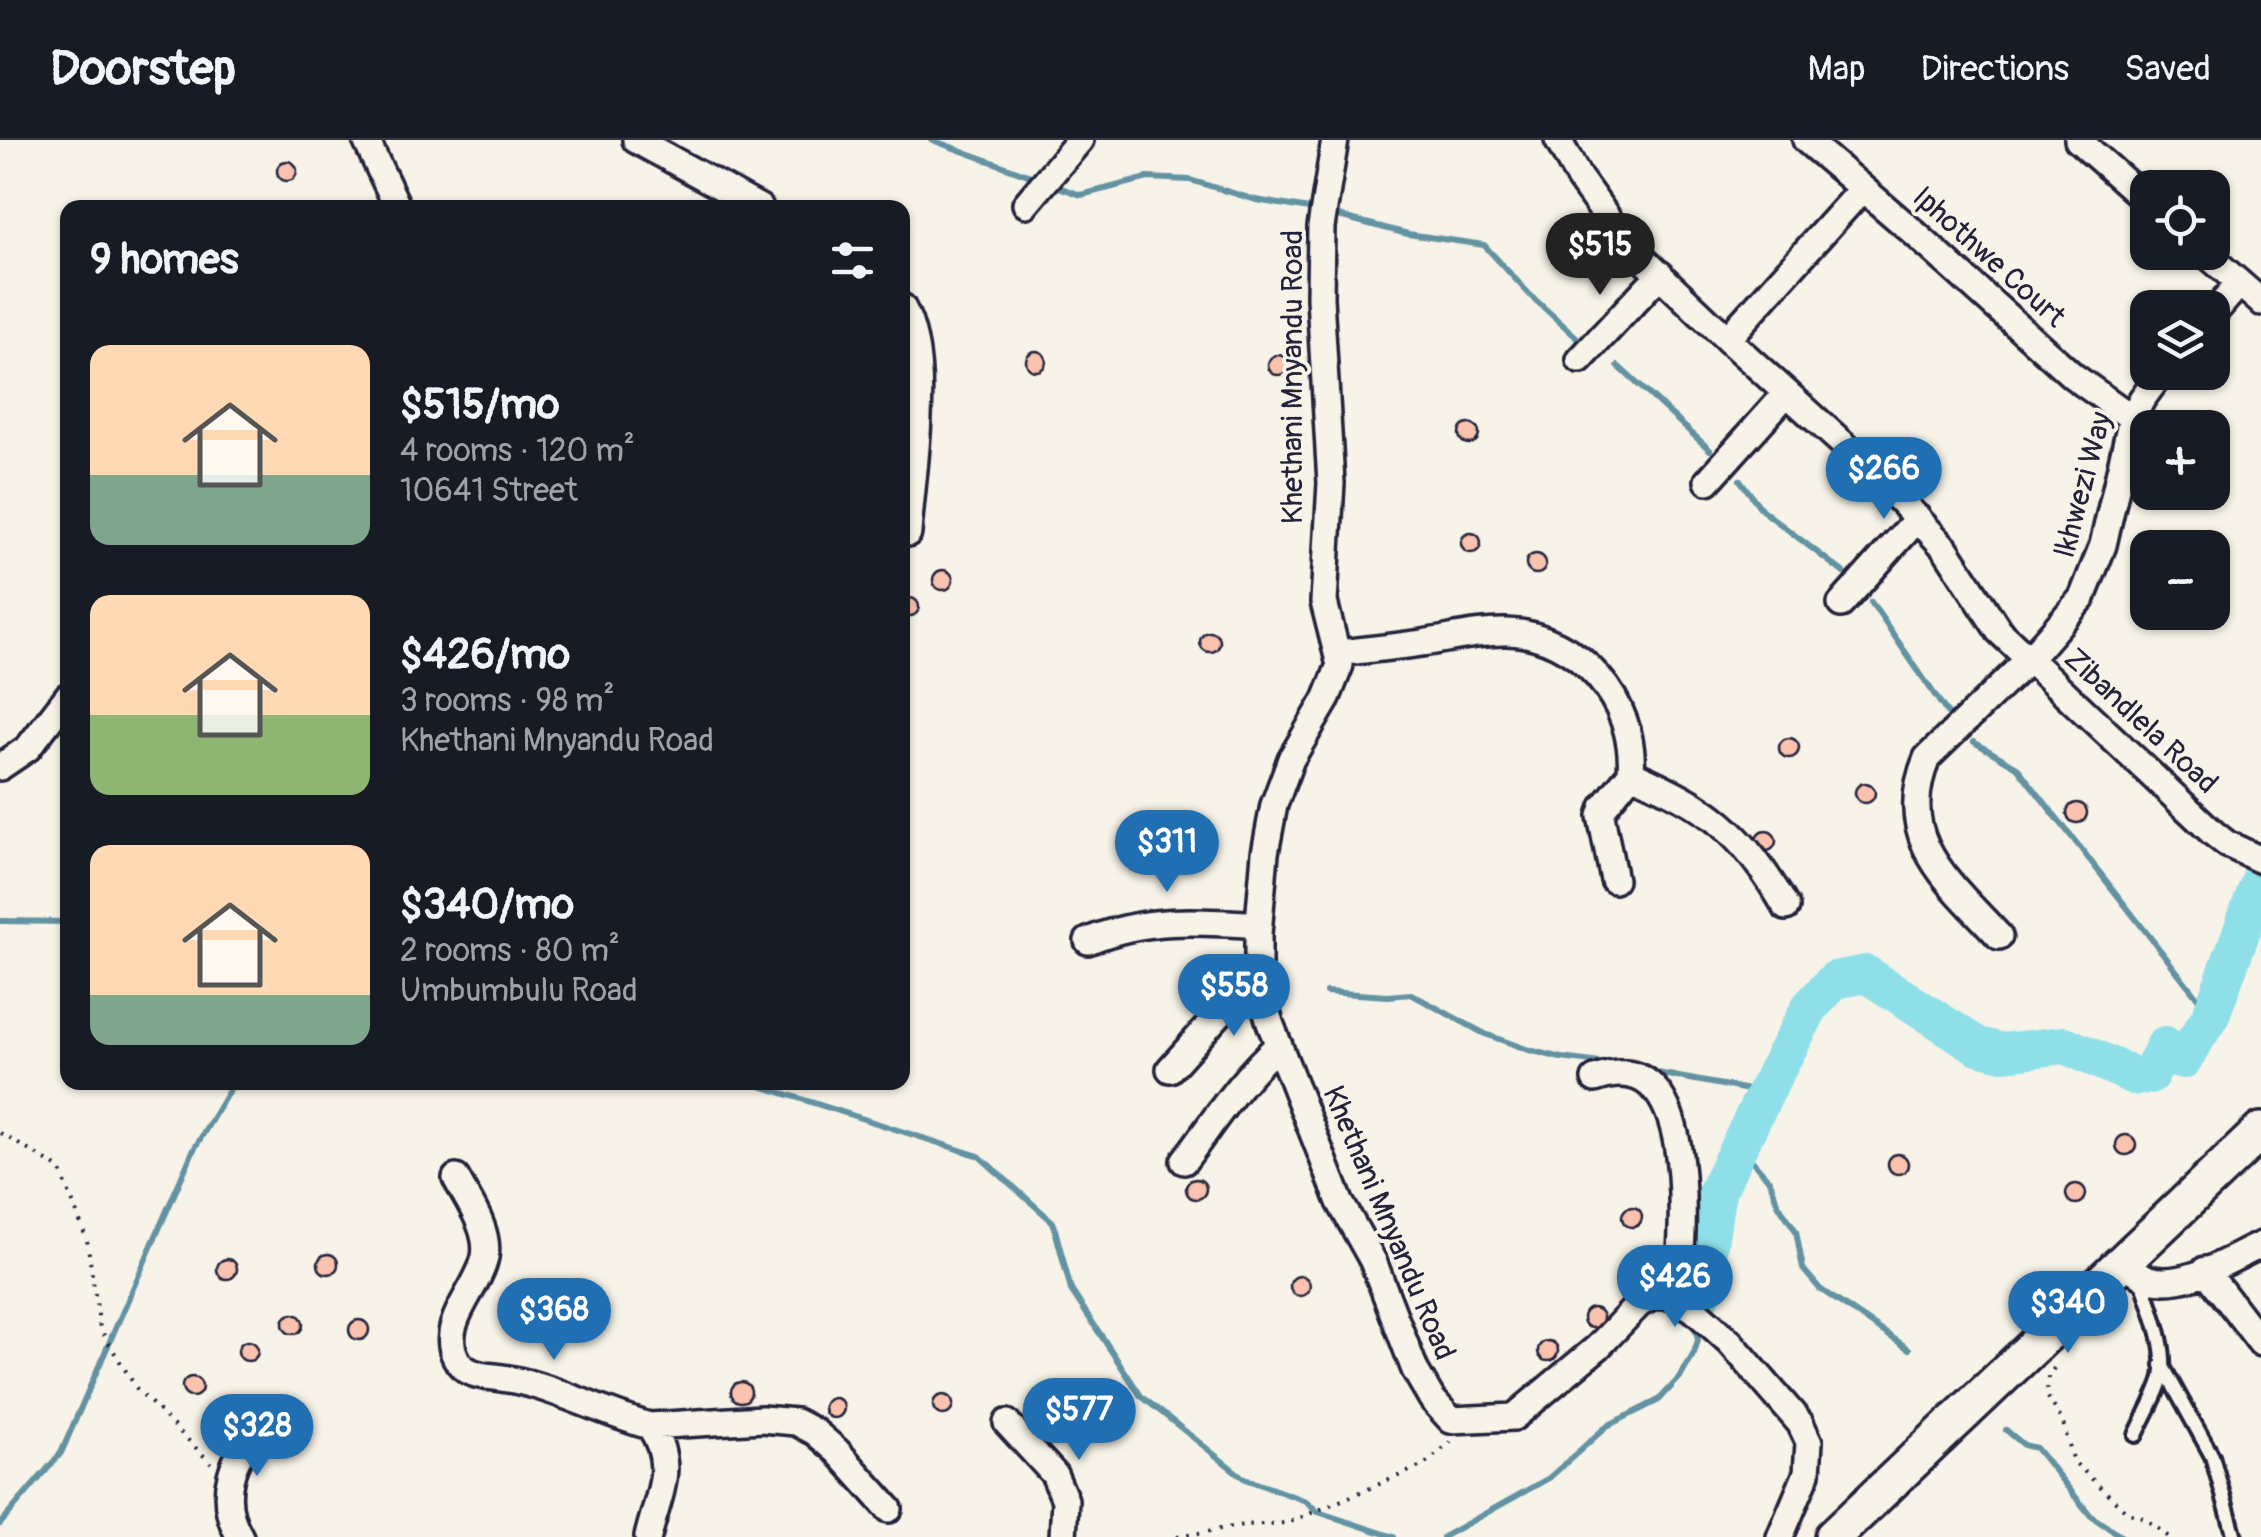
<!DOCTYPE html>
<meta charset="utf-8">
<style>
:root{--surface:#171b24;--page:#242831;--text:#f1f3f6;--muted:#9ea1a6;--line:#363941;--accent:#1f6fb2}
body{margin:0;font-family:Pangolin,sans-serif;background:var(--page);color:var(--text);height:100vh;display:flex;flex-direction:column;font-size:38px;white-space:nowrap}
*{box-sizing:border-box;margin:0}
p{font-size:32px;color:var(--muted)}
.icon{flex:none;width:55px;height:55px;fill:none;stroke:currentColor;stroke-width:2;stroke-linecap:round;stroke-linejoin:round}
.map{position:relative;flex:1;overflow:hidden}
.drawer{position:absolute;left:60px;top:60px;width:850px;height:890px;display:flex;flex-direction:column;background:var(--surface);border-radius:20px;box-shadow:0 2px 8px #0004}
.drawer>*{flex:none}
.buttons{position:absolute;left:2130px;top:30px;display:grid;gap:20px}
.buttons a{display:grid;place-items:center;width:100px;height:100px;border-radius:20px;background:var(--surface);box-shadow:0 2px 8px #0004;font-size:50px}
.price{position:absolute;translate:-50% -85px;padding:0 22px;border-radius:35px;background:var(--accent);color:#fff;font-size:32px;line-height:65px;filter:drop-shadow(0 2px 5px #0008)}
.price::after{content:'';position:absolute;left:50%;top:60px;width:30px;height:22px;margin-left:-15px;background:inherit;clip-path:polygon(0 0,100% 0,50% 100%)}
.price.current{background:#222;color:#fff}
ul{padding:0;list-style:none}
li{display:flex;align-items:center;gap:30px;height:250px;padding:0 30px}
li span{display:grid;place-items:center;flex:none;width:280px;height:200px;border-radius:20px;color:#555}
li>.icon{margin-inline-start:auto}
span .icon{width:120px;height:120px;fill:#fffc;stroke-width:1}
li b{font-size:42px}
h2{display:flex;justify-content:space-between;align-items:center;height:120px;padding:0 30px;font-size:42px}
header{display:flex;align-items:center;gap:60px;box-sizing:border-box;height:140px;padding:0 50px;background:var(--surface);border-bottom:2px solid var(--line)}
header strong{font-size:48px}
nav{display:flex;gap:55px;margin-inline-start:auto;font-size:35px}
.map>svg:first-child{display:block}
.lines{fill:none;stroke-linecap:round;stroke-linejoin:round}
.stream{stroke:#6393a3;stroke-width:6}
.river{stroke:#8fdfe9;stroke-width:38}
.building{fill:#fac2af;stroke:#22223b;stroke-width:2.5}
.service-casing{stroke:#22223b;stroke-width:20}
.minor-casing{stroke:#22223b;stroke-width:32}
.secondary-casing{stroke:#22223b;stroke-width:42}
.path{stroke:#22223b;stroke-width:4;stroke-dasharray:2.5 8;stroke-linecap:butt}
.service{stroke:#f7f3e8;stroke-width:12}
.minor{stroke:#f7f3e8;stroke-width:25}
.secondary{stroke:#f7f3e8;stroke-width:35}
.labels{text-anchor:middle;dominant-baseline:central;stroke-width:8;stroke-linejoin:round;paint-order:stroke}
.street-label{font-size:30px;fill:#22223b;stroke:#f7f3e8}
</style>
<header>
<strong>Doorstep</strong>
<nav><a>Map</a><a>Directions</a><a>Saved</a></nav>
</header>
<div class="map">
<svg width="2261" height="1397" viewBox="0 0 2261 1397">
<rect width="100%" height="100%" fill="#f7f3e8"/>
<filter id="ink" filterUnits="userSpaceOnUse"><feTurbulence type="fractalNoise" baseFrequency=".01" numOctaves="2"/><feDisplacementMap in="SourceGraphic" scale="20" xChannelSelector="R" yChannelSelector="G"/><feConvolveMatrix kernelMatrix="1 2 1 2 8 2 1 2 1" color-interpolation-filters="sRGB"/></filter>
<g filter="url(#ink)">
<g class="lines">
<path class="stream" d="M932,0L1039,39
M1050,44L1081,55L1148,38L1190,40L1256,60L1315,70
M1327,73L1408,94L1484,105L1530,155L1584,204
M1618,226L1710,310
M1740,340L1762,370L1844,433
M1871,462L1952,580
M1974,602L2017,627L2211,875
M0,781L68,782
M1326,852L1388,856L1411,854L1485,894L1529,910L1561,918L1625,926
M1647,931L1765,953
M748,942L979,1016L1053,1082L1071,1150L1141,1256L1245,1339L1306,1361L1318,1372L1394,1397
M1739,1006L1770,1041L1778,1064L1796,1091L1803,1129L1820,1149L1909,1209
M2006,1290L2024,1305L2036,1308L2091,1376L2122,1397
M0,1384L61,1313L193,1011L234,942
M1443,1397L1549,1338L1607,1286L1659,1260L1681,1236L1694,1213L1698,1200L1694,1181"/>
<path class="river" d="M1701,1156L1717,1051L1774,935L1810,867L1835,840L1866,834L1978,906L2003,912L2065,905L2136,937L2150,935L2165,905L2172,917L2183,920L2211,875L2261,738"/>
</g>
<path class="building" d="M277 31a10 10 0 1 1 20 0a10 10 0 1 1-20 0Z
M1026 221a10 10 0 1 1 20 0a10 10 0 1 1-20 0Z
M1268 225a10 10 0 1 1 20 0a10 10 0 1 1-20 0Z
M1459 294a10 10 0 1 1 20 0a10 10 0 1 1-20 0Z
M1461 403a10 10 0 1 1 20 0a10 10 0 1 1-20 0Z
M1526 424a10 10 0 1 1 20 0a10 10 0 1 1-20 0Z
M933 440a10 10 0 1 1 20 0a10 10 0 1 1-20 0Z
M901 467a9 9 0 1 1 18 0a9 9 0 1 1-18 0Z
M1200 502a10 10 0 1 1 20 0a10 10 0 1 1-20 0Z
M1779 608a10 10 0 1 1 20 0a10 10 0 1 1-20 0Z
M1855 653a10 10 0 1 1 20 0a10 10 0 1 1-20 0Z
M2067 673a10 10 0 1 1 20 0a10 10 0 1 1-20 0Z
M1756 701a10 10 0 1 1 20 0a10 10 0 1 1-20 0Z
M2116 1005a10 10 0 1 1 20 0a10 10 0 1 1-20 0Z
M1888 1024a10 10 0 1 1 20 0a10 10 0 1 1-20 0Z
M1186 1049a10 10 0 1 1 20 0a10 10 0 1 1-20 0Z
M2066 1054a10 10 0 1 1 20 0a10 10 0 1 1-20 0Z
M1622 1077a10 10 0 1 1 20 0a10 10 0 1 1-20 0Z
M318 1124a10 10 0 1 1 20 0a10 10 0 1 1-20 0Z
M217 1129a10 10 0 1 1 20 0a10 10 0 1 1-20 0Z
M1290 1146a10 10 0 1 1 20 0a10 10 0 1 1-20 0Z
M1583 1178a10 10 0 1 1 20 0a10 10 0 1 1-20 0Z
M283 1184a10 10 0 1 1 20 0a10 10 0 1 1-20 0Z
M349 1190a10 10 0 1 1 20 0a10 10 0 1 1-20 0Z
M238 1211a10 10 0 1 1 20 0a10 10 0 1 1-20 0Z
M1538 1211a10 10 0 1 1 20 0a10 10 0 1 1-20 0Z
M182 1247a10 10 0 1 1 20 0a10 10 0 1 1-20 0Z
M731 1252a10 10 0 1 1 20 0a10 10 0 1 1-20 0Z
M933 1265a10 10 0 1 1 20 0a10 10 0 1 1-20 0Z
M824 1268a10 10 0 1 1 20 0a10 10 0 1 1-20 0Z
M214 1287a10 10 0 1 1 20 0a10 10 0 1 1-20 0Z"/>
<g class="lines">
<defs>
<path id="service" d="M2162,1225L2212,1316L2235,1397
M2136,1295C2144,1277 2157,1256 2162,1237C2168,1206 2150,1167 2141,1137"/>
<path id="minor" d="M366,0L398,68
M636,0L760,68
M1335,0L1321,87L1320,158L1331,343L1324,462L1340,525L1326,560L1291,619L1274,665L1265,713L1258,794V842L1270,883L1340,1062L1373,1121L1415,1230L1432,1259L1451,1280L1514,1277L1598,1207L1639,1164L1654,1156L1669,1155L1693,1169L1730,1202L1800,1283L1809,1302L1807,1333L1780,1397
M1558,0L1579,38L1624,101L1727,199L1872,330L1945,408L1999,491L2213,693L2227,704L2261,720
M1806,0L1911,90L2073,236L2132,278
M2078,0L2148,62
M1026,64L1080,0
M2204,112L2261,162
M902,167C933,222 912,330 908,393
M2212,175L2239,144
M1727,199L1862,49
M1580,220L1660,134
M1708,341L1786,254
M1841,464L1918,378
M1338,513C1366,510 1394,507 1422,503C1450,499 1479,491 1507,492C1578,494 1637,562 1631,633L1604,667L1601,676L1614,740
M0,627L28,608L68,556
M1631,633C1711,668 1741,691 1786,767
M1999,796C1949,742 1893,699 1927,618L2028,520L2082,458L2103,405L2132,278L2142,259L2162,232
M1088,801C1145,777 1199,781 1259,785
M1170,929L1257,832
M1595,939C1703,899 1682,1101 1678,1158
M1184,1021C1215,980 1240,939 1279,905
M456,1038C468,1061 490,1090 485,1117C479,1149 438,1183 456,1218C463,1233 480,1236 495,1237C549,1243 598,1272 650,1286C677,1327 658,1354 648,1397
M2124,1120C2131,1127 2139,1136 2149,1139C2186,1149 2229,1119 2261,1105
M2205,1130L2261,1203
M1007,1283L1054,1334L1065,1360L1063,1397
M650,1286L762,1279L796,1282L815,1292L837,1311L889,1369
M240,1397C215,1355 233,1315 263,1282"/>
<path id="secondary" d="M1833,1397L2261,991"/>
</defs>
<use href="#service" class="service-casing"/>
<use href="#minor" class="minor-casing"/>
<use href="#secondary" class="secondary-casing"/>
<path class="path" d="M0,993L60,1029L87,1100L100,1189L137,1249L211,1323
M2097,1187L2107,1179
M2054,1228L2048,1237L2047,1256L2062,1280L2074,1322L2127,1372L2144,1378L2169,1397
M1177,1397L1243,1385L1288,1383L1424,1325L1451,1302"/>
<use href="#service" class="service"/>
<use href="#minor" class="minor"/>
<use href="#secondary" class="secondary"/>
</g>
</g>
<g class="labels">
<g class="street-label">
<text transform="translate(1989 117) rotate(42)">Iphothwe Court</text>
<text transform="translate(1292 237) rotate(-90)">Khethani Mnyandu Road</text>
<text transform="translate(2083 345) rotate(-75)">Ikhwezi Way</text>
<text transform="translate(2141 581) rotate(43)">Zibandlela Road</text>
<text transform="translate(1389 1083) rotate(67)">Khethani Mnyandu Road</text>
</g>
</g>
</svg>
<div class="buttons">
<a><svg class="icon" aria-label="locate" viewBox="0 0 24 24"><circle cx="12" cy="12" r="6"/><path d="M12 2v4M12 18v4M2 12h4M18 12h4"/></svg></a>
<a><svg class="icon" aria-label="layers" viewBox="0 0 24 24"><path d="M12 4l9 5-9 5-9-5zM3 14l9 5 9-5"/></svg></a>
<a>+</a>
<a>−</a>
</div>
<b class="price current" style="left:1600px;top:158px">$515</b>
<b class="price" style="left:1884px;top:382px">$266</b>
<b class="price" style="left:1167px;top:755px">$311</b>
<b class="price" style="left:1234px;top:899px">$558</b>
<b class="price" style="left:1675px;top:1190px">$426</b>
<b class="price" style="left:2068px;top:1216px">$340</b>
<b class="price" style="left:554px;top:1223px">$368</b>
<b class="price" style="left:1079px;top:1323px">$577</b>
<b class="price" style="left:257px;top:1339px">$328</b>
<section class="drawer">
<h2>9 homes<svg class="icon" aria-label="filters" viewBox="0 0 24 24"><path d="M4 7h16M4 17h16"/><circle cx="9" cy="7" r="2"/><circle cx="15" cy="17" r="2"/></svg></h2>
<ul>
<li><span style="background:linear-gradient(#ffd9b3 65%,#7fa58c 0)"><svg class="icon" aria-label="home" viewBox="0 0 24 24"><path d="M3 11l9-7 9 7M6 9v11h12V9"/></svg></span><div><b>$515/mo</b><p>4 rooms · 120 m²</p><p>10641 Street</p></div></li>
<li><span style="background:linear-gradient(#ffd9b3 60%,#8fb573 0)"><svg class="icon" aria-label="home" viewBox="0 0 24 24"><path d="M3 11l9-7 9 7M6 9v11h12V9"/></svg></span><div><b>$426/mo</b><p>3 rooms · 98 m²</p><p>Khethani Mnyandu Road</p></div></li>
<li><span style="background:linear-gradient(#ffd9b3 75%,#7fa58c 0)"><svg class="icon" aria-label="home" viewBox="0 0 24 24"><path d="M3 11l9-7 9 7M6 9v11h12V9"/></svg></span><div><b>$340/mo</b><p>2 rooms · 80 m²</p><p>Umbumbulu Road</p></div></li>
</ul>
</section>
</div>
